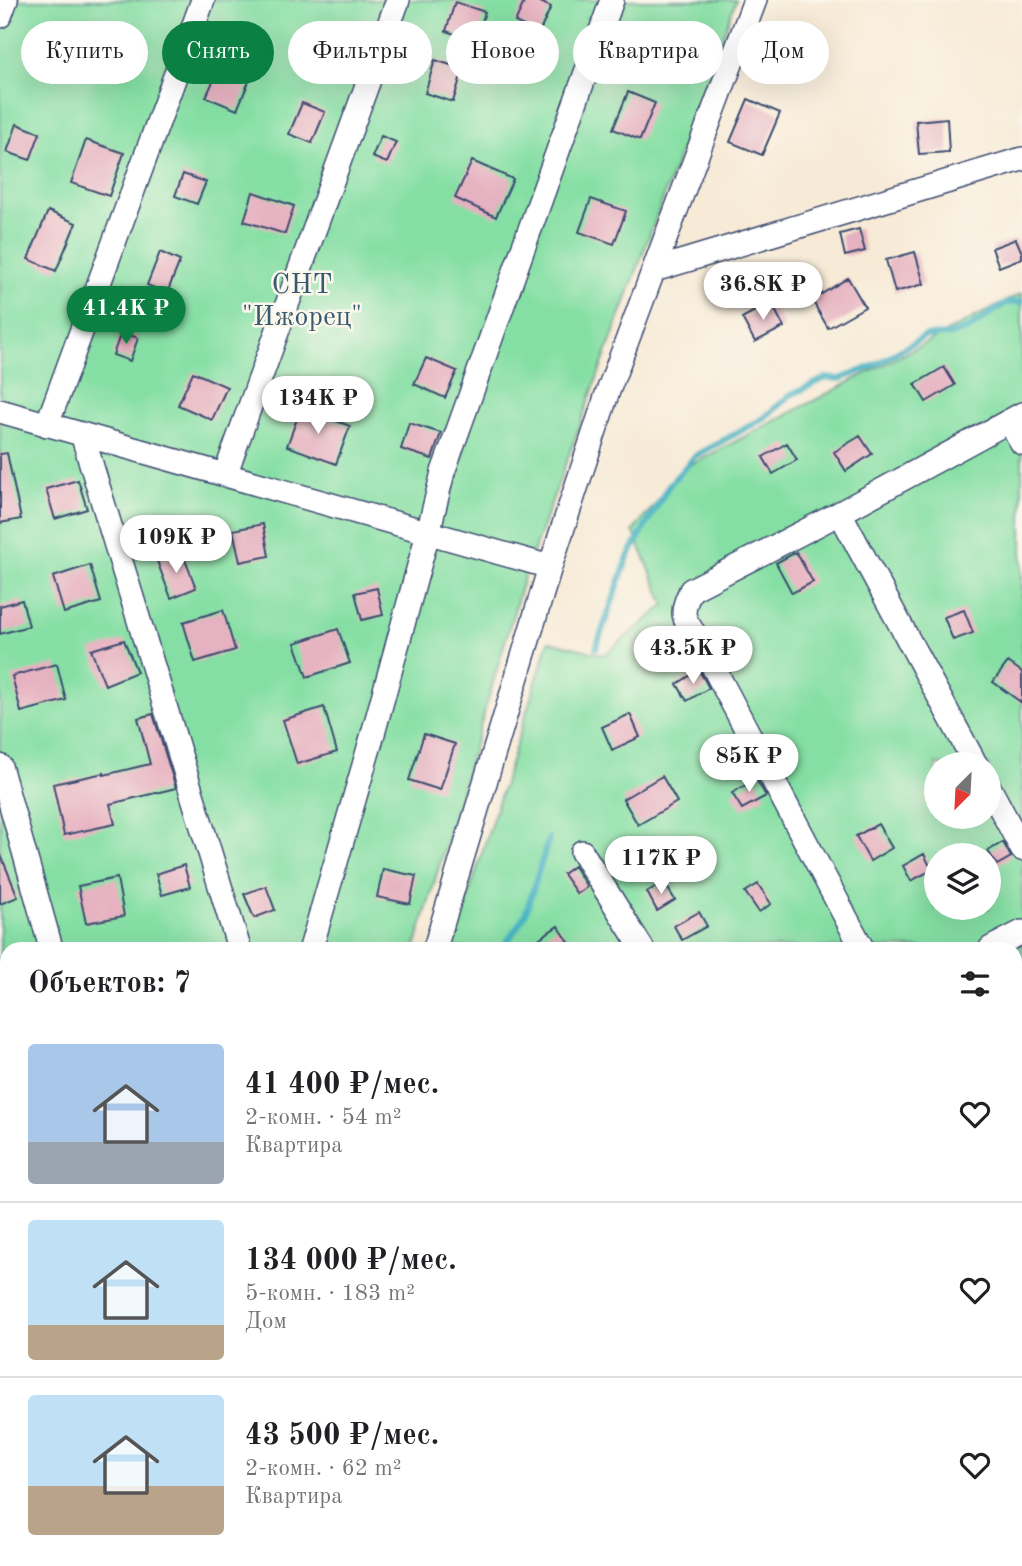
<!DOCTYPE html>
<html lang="ru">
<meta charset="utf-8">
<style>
:root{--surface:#fff;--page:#f6f6f6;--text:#202124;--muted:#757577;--line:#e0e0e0;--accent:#0b8043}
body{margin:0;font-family:"Old Standard TT",serif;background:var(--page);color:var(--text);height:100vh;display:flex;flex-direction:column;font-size:26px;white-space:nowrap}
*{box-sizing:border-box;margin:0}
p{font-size:23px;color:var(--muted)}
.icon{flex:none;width:38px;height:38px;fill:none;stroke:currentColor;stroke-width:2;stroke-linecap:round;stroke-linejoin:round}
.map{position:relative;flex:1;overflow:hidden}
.sheet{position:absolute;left:0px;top:942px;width:1022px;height:625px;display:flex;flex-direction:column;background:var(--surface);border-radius:21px 21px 0 0;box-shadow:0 7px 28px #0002}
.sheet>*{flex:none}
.top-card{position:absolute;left:21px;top:21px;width:980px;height:63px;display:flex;gap:14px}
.needle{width:46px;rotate:204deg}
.buttons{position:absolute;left:924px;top:752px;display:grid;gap:14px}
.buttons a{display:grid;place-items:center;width:77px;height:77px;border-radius:50%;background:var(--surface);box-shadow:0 7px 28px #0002;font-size:35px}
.price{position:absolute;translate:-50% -60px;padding:0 16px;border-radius:24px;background:#fff;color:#222;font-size:23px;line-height:46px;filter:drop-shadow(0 2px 4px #0008)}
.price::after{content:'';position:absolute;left:50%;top:42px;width:21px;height:16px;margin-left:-10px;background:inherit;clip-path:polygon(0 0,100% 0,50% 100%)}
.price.selected{background:var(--accent);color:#fff}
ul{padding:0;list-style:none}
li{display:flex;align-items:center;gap:21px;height:175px;padding:0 28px}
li+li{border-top:2px solid var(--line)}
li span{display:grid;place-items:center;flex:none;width:196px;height:140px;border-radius:7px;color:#555}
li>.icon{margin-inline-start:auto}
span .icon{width:84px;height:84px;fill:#fffc;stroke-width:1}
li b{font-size:30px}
h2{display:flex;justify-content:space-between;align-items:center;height:84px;padding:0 28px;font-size:30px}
.pill{padding:0 24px;border-radius:32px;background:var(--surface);box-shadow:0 7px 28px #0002;font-size:24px;line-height:63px}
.pill.selected{background:var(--accent);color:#fff}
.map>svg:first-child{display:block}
.green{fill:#85dfa4;stroke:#508781;stroke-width:2;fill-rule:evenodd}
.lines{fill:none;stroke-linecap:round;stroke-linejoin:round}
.stream{stroke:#45b1c2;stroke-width:6}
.building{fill:#e6b1c0}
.minor-casing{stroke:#3c4b70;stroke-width:26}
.minor{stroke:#fff;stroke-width:23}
.labels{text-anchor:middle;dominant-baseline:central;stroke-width:5;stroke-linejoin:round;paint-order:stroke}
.park-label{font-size:28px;fill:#365b70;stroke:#fbf7ec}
</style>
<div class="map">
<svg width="1022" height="1566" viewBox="0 0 1022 1566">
<rect width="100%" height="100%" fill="#fbf7ec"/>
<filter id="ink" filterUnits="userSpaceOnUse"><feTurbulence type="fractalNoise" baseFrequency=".0143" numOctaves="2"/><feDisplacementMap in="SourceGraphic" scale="14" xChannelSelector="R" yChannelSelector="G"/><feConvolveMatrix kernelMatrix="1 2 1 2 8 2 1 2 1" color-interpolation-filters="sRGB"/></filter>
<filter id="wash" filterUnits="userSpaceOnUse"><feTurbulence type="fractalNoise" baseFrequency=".00686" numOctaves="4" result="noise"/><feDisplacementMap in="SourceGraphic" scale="28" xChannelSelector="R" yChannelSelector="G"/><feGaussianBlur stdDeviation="1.57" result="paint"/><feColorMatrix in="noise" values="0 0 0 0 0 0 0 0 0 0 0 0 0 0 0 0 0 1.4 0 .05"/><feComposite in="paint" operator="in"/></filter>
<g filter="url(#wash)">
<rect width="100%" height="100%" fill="#f7ead6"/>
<path class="green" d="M0,0H736L524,577L415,948H7V1341L0,1343Z
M1022,293V1566H543L542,1559H1015V948H452L549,641L604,655L665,605L633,531L686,467ZM936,765H989V817H936ZM936,856H989V908H936Z"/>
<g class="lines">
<path class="stream" d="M596,648L628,557L669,485L695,456L764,418L789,396L826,378L840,379L873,366L925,336L951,335L970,328L1006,303L1022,302
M503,948L525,915L549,838
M0,1359L7,1356"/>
</g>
<g id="blocks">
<path class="building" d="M525,0H536L551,7L539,33L515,22Z
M455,2L485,12L476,41L446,31Z
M340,22L358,28L349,56L331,51Z
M499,43L516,50L509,66L492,58Z
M435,60L463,69L453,102L425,93Z
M220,66L250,79L237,110L206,97Z
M628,92L655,103L640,140L613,129Z
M748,99L780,113L762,155L730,142Z
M302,103L325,112L312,143L289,134Z
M947,118L949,152L919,154L916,121Z
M17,124L40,133L30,160L7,152Z
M381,136L396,142L387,163L372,157Z
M86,140L124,153L109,196L71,183Z
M472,161L513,179L496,217L455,198Z
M183,174L206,182L197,204L175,196Z
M253,192L294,206L285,234L244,221Z
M591,199L626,211L614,244L579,232Z
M48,211L76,223L56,271L28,259Z
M859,229L865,251L845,256L840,234Z
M1016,239L1022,253V258L999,267L992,248Z
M160,252L180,261L167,293L147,285Z
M915,252L924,284L895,292L886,260Z
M848,278L865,307L828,328L812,300Z
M771,302L784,327L755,342L742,318Z
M121,332L138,338L130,361L113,355Z
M426,358L457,371L445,398L414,384Z
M944,367L955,385L926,402L915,384Z
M193,372L227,387L212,420L178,405Z
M301,408L350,426L336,464L287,446Z
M409,423L441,433L432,459L401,449Z
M860,436L872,454L846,471L834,452Z
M787,443L797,460L773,474L763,457Z
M7,453L21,519L0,523V454Z
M78,480L87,509L55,519L46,489Z
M263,524L269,556L240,562L233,530Z
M182,552L196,588L171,598L157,561Z
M796,552L813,582L792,593L776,563Z
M90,565L101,602L64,613L53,577Z
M377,588L383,615L362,620L355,593Z
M22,600L29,626L0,634V606Z
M223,610L235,650L195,662L183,622Z
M964,610L973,633L953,640L944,617Z
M338,629L350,663L307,677L295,643Z
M124,640L137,672L105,685L91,650Z
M1008,662L1022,672V703L993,682Z
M57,664L66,700L21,712L12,676Z
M699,670L709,688L687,701L677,684Z
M324,707L337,752L297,764L283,720Z
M153,714L176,788L110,804L115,824L64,835L53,784L104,773V775L150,764L138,718Z
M630,714L640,737L612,750L602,727Z
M424,734L455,744L440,790L409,780Z
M662,776L677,802L638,825L623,799Z
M756,779L766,796L742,809L732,793Z
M878,824L892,848L870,861L856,836Z
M1003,842L1011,857L997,865L988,851Z
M0,853L18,897L0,904Z
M924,854L932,870L911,881L903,866Z
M184,865L190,887L162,895L156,874Z
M574,866L587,887L577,894L563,874Z
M383,869L416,876L410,904L377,897Z
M117,878L124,916L86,923L78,886Z
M664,882L675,900L657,911L647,892Z
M758,884L771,904L759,912L745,892Z
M266,886L275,910L254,918L244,894Z
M699,912L707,926L682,940L674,926Z
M558,926L569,942L560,948H525Z"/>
</g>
</g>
<g filter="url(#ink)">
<use href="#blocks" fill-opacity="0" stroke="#3c4b70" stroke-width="2"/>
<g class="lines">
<defs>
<path id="minor" d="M0,16L6,0
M654,270L1022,159
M0,411L550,567
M1009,421L1022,443
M47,425L203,0
M82,434L239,948
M225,475L398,0
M840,513L976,765
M0,766L51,948
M989,787L1022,849
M582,852L642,948
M311,948L371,741L428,533L443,472L612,0
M435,948L550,567L607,394L755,0
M862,948L699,640C683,618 679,616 691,590L840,513L1022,414
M991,948L1022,932
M1015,1151L1022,1147
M0,1205L7,1202
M1015,1370L1022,1366
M198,1559L200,1566
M421,1559L424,1566
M542,1559L543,1566
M751,1559L752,1566
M860,1559L861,1566"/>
</defs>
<use href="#minor" class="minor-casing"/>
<use href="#minor" class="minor"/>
</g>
</g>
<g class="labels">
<g class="park-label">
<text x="302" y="286">СНТ<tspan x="302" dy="32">"Ижорец"</tspan></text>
</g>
</g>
</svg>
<div class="buttons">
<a><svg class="needle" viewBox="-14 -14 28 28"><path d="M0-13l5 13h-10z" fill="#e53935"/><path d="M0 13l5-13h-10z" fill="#757577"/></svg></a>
<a><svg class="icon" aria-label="layers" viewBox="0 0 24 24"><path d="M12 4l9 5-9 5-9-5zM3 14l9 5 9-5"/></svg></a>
</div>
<b class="price" style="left:763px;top:322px">36.8K ₽</b>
<b class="price selected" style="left:126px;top:346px">41.4K ₽</b>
<b class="price" style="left:318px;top:436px">134K ₽</b>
<b class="price" style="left:176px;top:575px">109K ₽</b>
<b class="price" style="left:693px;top:686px">43.5K ₽</b>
<b class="price" style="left:749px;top:794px">85K ₽</b>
<b class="price" style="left:661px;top:896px">117K ₽</b>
<div class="top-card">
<a class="pill">Купить</a>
<a class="pill selected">Снять</a>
<a class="pill">Фильтры</a>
<a class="pill">Новое</a>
<a class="pill">Квартира</a>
<a class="pill">Дом</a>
</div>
<section class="sheet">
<h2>Объектов: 7<svg class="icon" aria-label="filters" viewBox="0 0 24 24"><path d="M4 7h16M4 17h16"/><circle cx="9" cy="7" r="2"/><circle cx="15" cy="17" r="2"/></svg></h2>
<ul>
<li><span style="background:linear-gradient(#a9c7e8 70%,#9aa5b1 0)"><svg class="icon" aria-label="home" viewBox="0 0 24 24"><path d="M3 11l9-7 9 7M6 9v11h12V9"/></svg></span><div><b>41 400 ₽/мес.</b><p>2-комн. · 54 m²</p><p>Квартира</p></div><svg class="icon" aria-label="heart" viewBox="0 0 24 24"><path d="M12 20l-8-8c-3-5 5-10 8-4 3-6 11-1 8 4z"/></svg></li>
<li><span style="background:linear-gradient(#bfe0f5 75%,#b9a48a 0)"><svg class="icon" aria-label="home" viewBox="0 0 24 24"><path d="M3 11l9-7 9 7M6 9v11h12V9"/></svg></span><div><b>134 000 ₽/мес.</b><p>5-комн. · 183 m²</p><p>Дом</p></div><svg class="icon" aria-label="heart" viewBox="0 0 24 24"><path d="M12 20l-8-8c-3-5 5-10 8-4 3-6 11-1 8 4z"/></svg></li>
<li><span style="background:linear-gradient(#bfe0f5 65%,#b9a48a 0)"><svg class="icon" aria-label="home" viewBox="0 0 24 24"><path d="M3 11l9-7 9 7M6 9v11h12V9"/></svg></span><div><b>43 500 ₽/мес.</b><p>2-комн. · 62 m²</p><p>Квартира</p></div><svg class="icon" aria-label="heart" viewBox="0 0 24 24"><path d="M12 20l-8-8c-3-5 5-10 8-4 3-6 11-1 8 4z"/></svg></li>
</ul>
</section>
</div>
